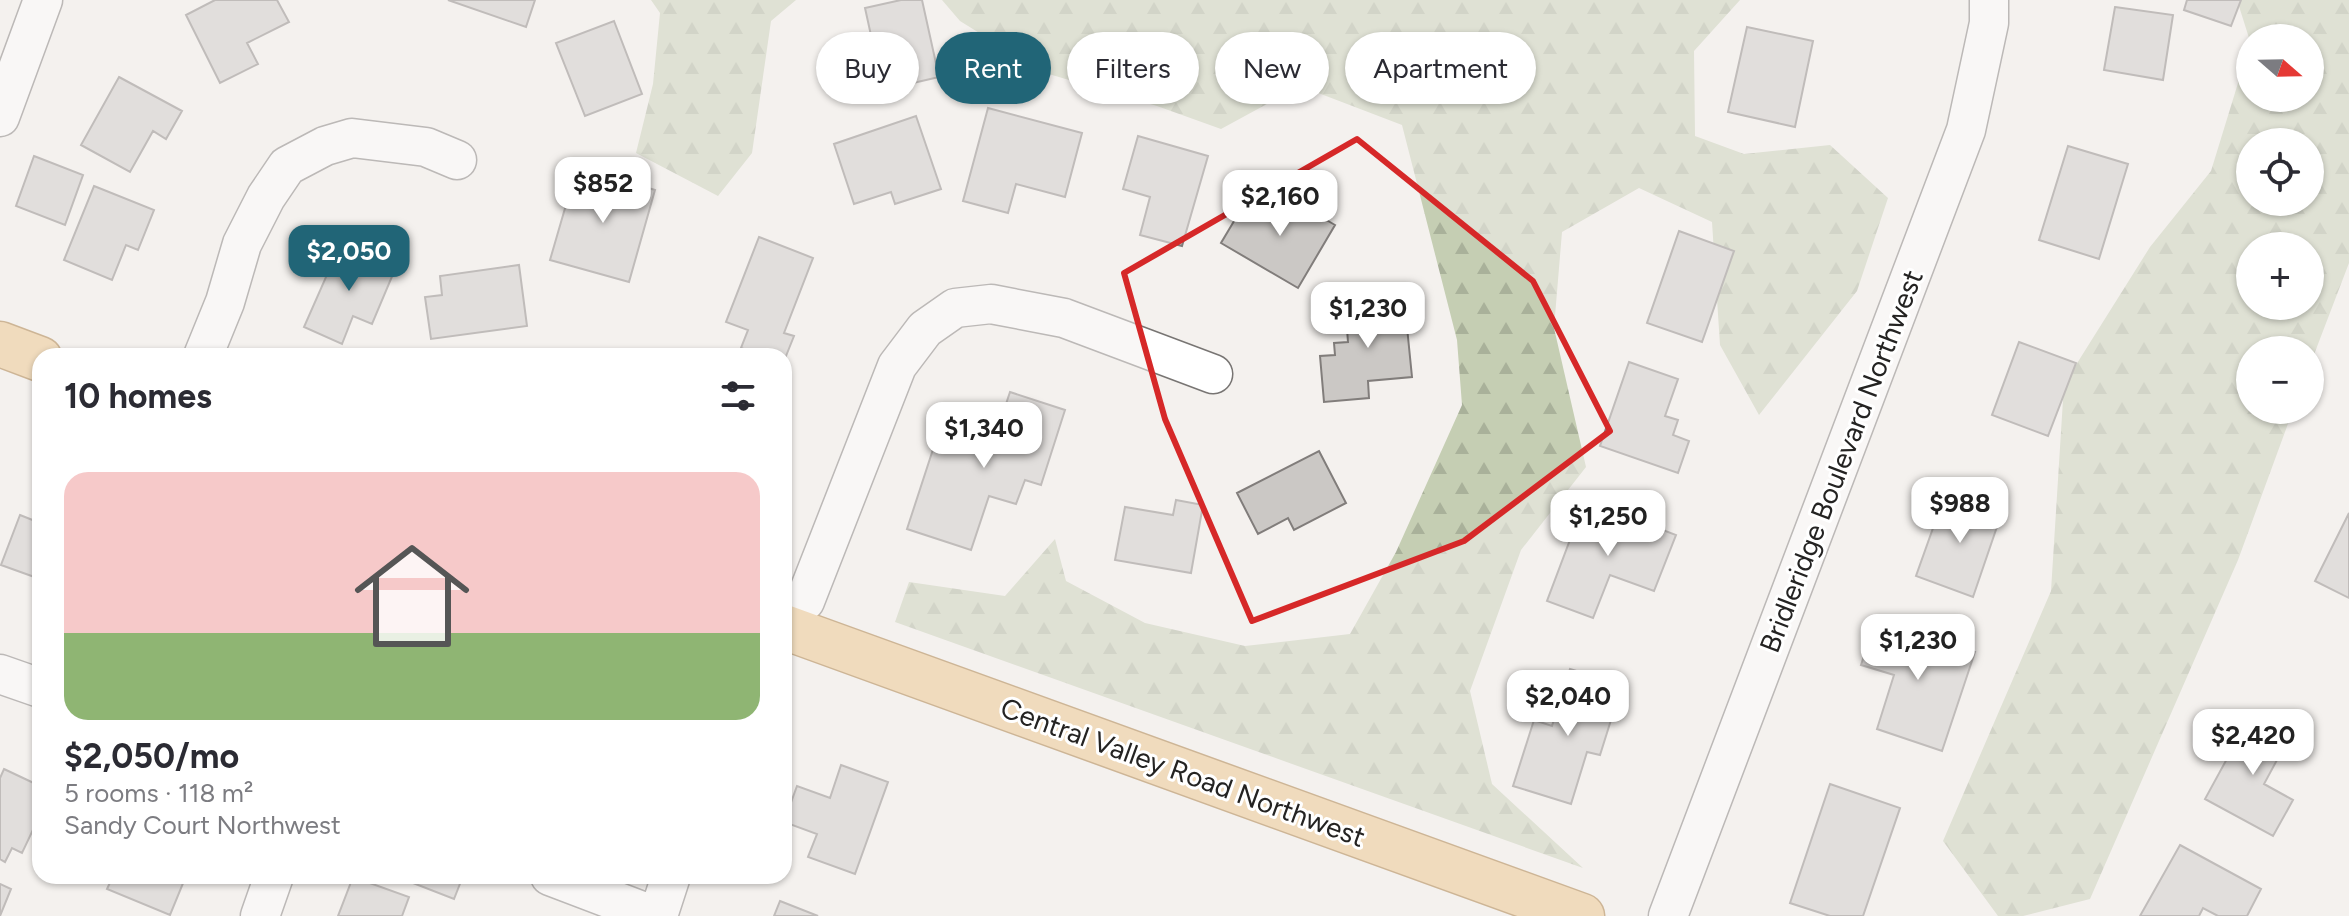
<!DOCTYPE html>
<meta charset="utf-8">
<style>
:root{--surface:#fff;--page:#f7f7f7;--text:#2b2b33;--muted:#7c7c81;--accent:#216577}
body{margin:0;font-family:Figtree,sans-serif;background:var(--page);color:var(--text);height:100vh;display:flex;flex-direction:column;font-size:30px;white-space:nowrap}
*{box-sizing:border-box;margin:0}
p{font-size:26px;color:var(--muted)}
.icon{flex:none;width:44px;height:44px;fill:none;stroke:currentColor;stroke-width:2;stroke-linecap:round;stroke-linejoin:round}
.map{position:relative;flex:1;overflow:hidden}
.drawer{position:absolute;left:32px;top:348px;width:760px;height:536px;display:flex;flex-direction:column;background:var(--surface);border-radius:24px;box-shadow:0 2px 6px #0004}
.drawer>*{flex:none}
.banner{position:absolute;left:816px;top:32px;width:760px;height:72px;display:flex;gap:16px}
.needle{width:52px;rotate:110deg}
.controls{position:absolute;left:2236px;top:24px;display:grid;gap:16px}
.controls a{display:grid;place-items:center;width:88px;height:88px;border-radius:50%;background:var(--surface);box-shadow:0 2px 6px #0004;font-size:40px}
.price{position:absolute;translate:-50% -68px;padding:0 18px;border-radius:16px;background:#fff;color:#222;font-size:26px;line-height:52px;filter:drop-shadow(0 2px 4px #0008)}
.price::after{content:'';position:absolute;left:50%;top:48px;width:24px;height:18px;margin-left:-12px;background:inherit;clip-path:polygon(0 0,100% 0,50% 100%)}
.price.selected{background:var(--accent);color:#fff}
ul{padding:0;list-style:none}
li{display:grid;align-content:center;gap:16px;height:424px;padding:0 32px}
li span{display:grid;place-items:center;height:248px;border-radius:24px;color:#555}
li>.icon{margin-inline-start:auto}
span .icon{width:144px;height:144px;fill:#fffc;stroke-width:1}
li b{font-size:34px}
h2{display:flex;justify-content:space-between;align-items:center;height:96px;padding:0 32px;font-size:34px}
.chip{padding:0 28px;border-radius:36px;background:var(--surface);box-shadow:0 2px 6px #0004;font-size:28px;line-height:72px}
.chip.selected{background:var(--accent);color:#fff}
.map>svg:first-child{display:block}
.forest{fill:url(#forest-firs);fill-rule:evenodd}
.building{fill:#cbc8c5;stroke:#817d7b;stroke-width:2}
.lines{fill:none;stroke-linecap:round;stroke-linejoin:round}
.minor-casing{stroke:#787573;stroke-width:41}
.major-casing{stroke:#9e6e2a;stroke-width:47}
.minor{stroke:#fff;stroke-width:38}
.major{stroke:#ecc182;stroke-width:44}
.marked{fill:none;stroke:#d62828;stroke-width:6;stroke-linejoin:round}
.labels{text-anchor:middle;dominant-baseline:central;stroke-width:6;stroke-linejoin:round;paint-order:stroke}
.street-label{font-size:28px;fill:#242322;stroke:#fff}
</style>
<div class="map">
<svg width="2349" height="916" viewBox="0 0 2349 916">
<defs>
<pattern id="forest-firs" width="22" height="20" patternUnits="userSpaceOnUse" patternTransform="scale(2)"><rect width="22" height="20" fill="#c5ceb3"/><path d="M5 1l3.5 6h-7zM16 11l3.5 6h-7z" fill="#a9b19a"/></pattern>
</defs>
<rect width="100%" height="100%" fill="#f4f1ee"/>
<path class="forest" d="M651,0H796L771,21L752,153L718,196L636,153L653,84L660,13Z
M942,0H1740L1694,51L1695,136L1744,154L1830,145L1888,198L1857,291L1759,415L1720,345L1712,222L1639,188L1562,232L1554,328L1586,467L1521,550L1470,691L1492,784L1583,868L895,622L909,582L1005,596L1055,539L1066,581L1145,623L1245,646L1350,634L1396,552L1462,405L1457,340L1402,125L1300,86L1221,129L1157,106L1042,72L960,21Z
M2237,0H2349V263L2310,365V350H2250V410H2293L2238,560L2090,899L2023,916H1998L1943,841L2051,591L2064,384L2150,247L2211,171L2250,44V98H2310V38H2250V41ZM2250,142H2310V202H2250ZM2250,246H2310V306H2250Z"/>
<path class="building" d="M215,0H277L289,22L247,43L258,64L220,83L186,15Z
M448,0H535L526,27Z
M901,0H922L939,77L883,90L865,8Z
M2187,0H2241L2231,26L2184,10Z
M2115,7L2173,15L2163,80L2104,70Z
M614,21L642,94L585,116L556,43Z
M1747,27L1813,41L1795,127L1728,112Z
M119,77L182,111L166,139L153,131L130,172L81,145Z
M988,108L1082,133L1065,197L1016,184L1008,213L963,201Z
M916,116L941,189L895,204L891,192L854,204L834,144Z
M1138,136L1208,156L1182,246L1140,235L1150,197L1123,189Z
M2068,146L2128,164L2099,259L2039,240Z
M34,156L83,175L65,225L16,206Z
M577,167L655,190L629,282L550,260Z
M94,186L154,210L138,250L126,245L112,280L64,260Z
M1280,193L1335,225L1298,288L1221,243L1246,201L1268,214Z
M1679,231L1734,251L1702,342L1647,323Z
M759,237L813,258L784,333L794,336L784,361V356H762L741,348L748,330L726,322Z
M341,243L396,267L372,324L353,316L342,344L304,327Z
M519,265L527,326L431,339L425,297L442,295L440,276Z
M1404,297L1412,377L1368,381L1369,398L1324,402L1320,356L1335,355L1334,343L1348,342L1345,303Z
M2019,342L2076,363L2048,436L1992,415Z
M1629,362L1678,379L1665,416L1678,420L1673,435L1689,441L1678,473L1600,446Z
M1010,392L1065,410L1041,485L1025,480L1016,504L989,496L971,550L907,529L940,428L972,438L977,425L997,431Z
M1319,451L1346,503L1294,530L1288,518L1258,534L1237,493Z
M1958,494L2002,512L1973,597L1916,576L1943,500L1955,505Z
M1176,500L1203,505L1191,573L1115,560L1125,507L1173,515Z
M1585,500L1676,535L1654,591L1610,575L1593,618L1547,601Z
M2349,513V598L2315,581Z
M20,515L40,523V579L1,565Z
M1876,619L1975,652L1942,751L1877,729L1894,675L1861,665Z
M1570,669L1622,685L1600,755L1587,752L1571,804L1513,786L1534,720L1552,726Z
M2252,713L2291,734L2264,784L2293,800L2273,836L2205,799Z
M841,765L888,782L855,874L808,857L817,834L784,822L797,786L830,798Z
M4,769L40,786V815L22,853L12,848L5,862L0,859V778Z
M1830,784L1900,808L1863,916H1830L1790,903Z
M2180,845L2261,889L2247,916H2218L2203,908L2199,916H2140Z
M113,876H186L170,915L107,889Z
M395,876H463L454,899Z
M353,877L409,897L402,916H338Z
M0,884L11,889L0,916Z
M780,901L818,916H774Z"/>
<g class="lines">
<defs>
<path id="minor" d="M0,117L43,0
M203,356L225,302L242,244L266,197L287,166L325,146L352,138L426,147L457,160
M784,610L805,601L897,366L925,329L955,308L991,304L1064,318L1213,374
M0,674L40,688
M550,876L655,916
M260,916L274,876
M658,916L671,876
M1668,916L1966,130L1989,23V0"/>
<path id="major" d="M0,344L40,359
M784,627L1582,916"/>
</defs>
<use href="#minor" class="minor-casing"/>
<use href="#major" class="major-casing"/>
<use href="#minor" class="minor"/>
<use href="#major" class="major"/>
</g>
<path d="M0 0H2349V916H0ZM1357,139L1533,281L1610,431L1464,541L1252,621L1165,419L1124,273Z" fill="#f4f1ee" fill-opacity=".55" fill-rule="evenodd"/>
<path class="marked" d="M1357,139L1533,281L1610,431L1464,541L1252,621L1165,419L1124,273Z"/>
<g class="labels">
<g class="street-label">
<text transform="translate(1841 461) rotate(-69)">Bridleridge Boulevard Northwest</text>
<text transform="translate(1183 772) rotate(20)">Central Valley Road Northwest</text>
</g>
</g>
</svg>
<div class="controls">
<a><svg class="needle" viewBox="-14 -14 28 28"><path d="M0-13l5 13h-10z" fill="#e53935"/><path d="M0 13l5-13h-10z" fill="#7c7c81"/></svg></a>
<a><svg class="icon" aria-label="locate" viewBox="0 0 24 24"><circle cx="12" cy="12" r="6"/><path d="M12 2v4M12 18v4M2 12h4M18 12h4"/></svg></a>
<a>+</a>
<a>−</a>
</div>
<b class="price" style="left:603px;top:225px">$852</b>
<b class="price" style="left:1280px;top:238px">$2,160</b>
<b class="price selected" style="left:349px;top:293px">$2,050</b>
<b class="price" style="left:1368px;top:350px">$1,230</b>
<b class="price" style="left:984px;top:470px">$1,340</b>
<b class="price" style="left:1960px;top:545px">$988</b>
<b class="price" style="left:1608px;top:558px">$1,250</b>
<b class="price" style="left:1918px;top:682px">$1,230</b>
<b class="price" style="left:1568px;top:738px">$2,040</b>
<b class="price" style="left:2253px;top:777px">$2,420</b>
<div class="banner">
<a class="chip">Buy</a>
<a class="chip selected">Rent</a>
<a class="chip">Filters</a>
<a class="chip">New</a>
<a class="chip">Apartment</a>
</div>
<section class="drawer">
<h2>10 homes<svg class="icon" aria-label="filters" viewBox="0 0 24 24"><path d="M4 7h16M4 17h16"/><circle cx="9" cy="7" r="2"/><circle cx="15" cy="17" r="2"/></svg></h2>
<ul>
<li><span style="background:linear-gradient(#f6c9c9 65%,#8fb573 0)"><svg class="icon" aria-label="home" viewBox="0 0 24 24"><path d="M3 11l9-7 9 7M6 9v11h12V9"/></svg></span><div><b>$2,050/mo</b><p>5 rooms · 118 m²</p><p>Sandy Court Northwest</p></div></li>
</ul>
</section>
</div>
